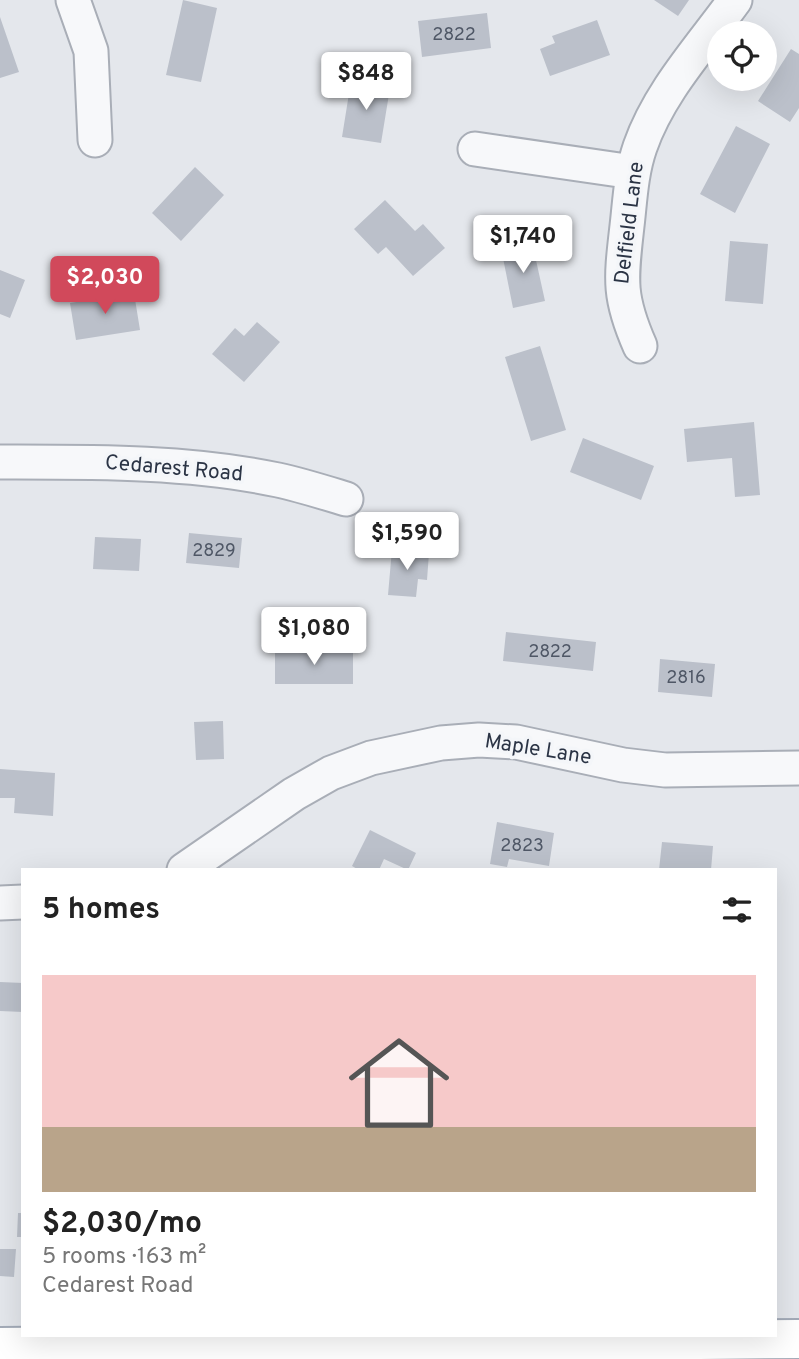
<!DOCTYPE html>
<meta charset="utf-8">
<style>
:root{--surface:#fff;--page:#f2f2f2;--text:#222;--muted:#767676;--accent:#d1495b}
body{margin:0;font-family:Overpass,sans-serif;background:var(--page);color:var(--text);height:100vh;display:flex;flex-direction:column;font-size:26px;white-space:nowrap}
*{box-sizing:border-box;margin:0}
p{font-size:23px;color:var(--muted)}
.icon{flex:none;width:38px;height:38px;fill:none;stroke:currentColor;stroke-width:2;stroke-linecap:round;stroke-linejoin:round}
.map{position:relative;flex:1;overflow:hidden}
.panel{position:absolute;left:21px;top:868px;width:756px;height:469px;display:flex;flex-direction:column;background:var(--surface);border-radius:0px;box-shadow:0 7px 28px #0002}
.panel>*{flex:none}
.tools{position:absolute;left:707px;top:21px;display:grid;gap:14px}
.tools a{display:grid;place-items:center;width:70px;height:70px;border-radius:50%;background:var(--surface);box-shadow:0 7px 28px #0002;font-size:35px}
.price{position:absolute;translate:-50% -60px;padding:0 16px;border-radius:7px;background:#fff;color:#222;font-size:23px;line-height:46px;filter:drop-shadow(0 2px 4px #0008)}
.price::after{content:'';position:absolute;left:50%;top:42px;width:21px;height:16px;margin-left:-10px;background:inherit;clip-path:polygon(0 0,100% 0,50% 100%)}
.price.active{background:var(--accent);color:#fff}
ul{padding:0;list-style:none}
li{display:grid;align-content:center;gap:14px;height:371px;padding:0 21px}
li span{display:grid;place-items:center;height:217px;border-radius:0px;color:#555}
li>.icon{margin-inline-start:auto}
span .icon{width:126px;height:126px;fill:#fffc;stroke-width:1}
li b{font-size:30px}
h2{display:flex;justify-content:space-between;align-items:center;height:84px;padding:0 21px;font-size:30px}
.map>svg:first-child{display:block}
.building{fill:#bbc0ca}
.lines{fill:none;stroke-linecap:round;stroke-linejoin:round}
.minor-casing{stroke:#a9aeb7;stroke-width:37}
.major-casing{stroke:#a3abb8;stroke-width:42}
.minor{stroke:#f7f8fa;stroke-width:33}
.major{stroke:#fff;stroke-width:38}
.labels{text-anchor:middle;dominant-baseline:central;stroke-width:7;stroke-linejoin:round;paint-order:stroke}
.number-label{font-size:18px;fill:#4f5766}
.street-label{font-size:21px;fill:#2b3445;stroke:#f4f6f9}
</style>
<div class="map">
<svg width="799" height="1359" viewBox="0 0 799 1359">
<rect width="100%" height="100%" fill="#e4e7ec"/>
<path class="building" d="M183,0L217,8L201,82L166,75Z
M654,0H689L678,16Z
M487,13L491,48L422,57L418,21Z
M0,17L19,72L0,78Z
M597,20L610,55L550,76L540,49L555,43L552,36Z
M791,49L799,54V108L790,122L758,101Z
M351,81L390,88L381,143L342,137Z
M736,126L770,144L735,213L700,194Z
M195,167L224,195L181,241L152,213Z
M385,200L415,231L423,224L445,248L413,276L386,247L378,254L354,229Z
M730,241L768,244L763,304L725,301Z
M532,242L545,301L513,308L501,248Z
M0,270L25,280L10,318L0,314Z
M134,293L140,330L76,340L70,303Z
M257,322L280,342L244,382L212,354L235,328L244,336Z
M540,346L566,430L531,441L505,357Z
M754,422L760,495L735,497L732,458L687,462L684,429Z
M583,438L654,466L641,500L570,472Z
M189,533L242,538L239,568L186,563Z
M95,537L141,539L139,571L93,569Z
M392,549L429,553L427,580L418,579L416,597L388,595Z
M506,632L596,642L593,671L503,661Z
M353,650V684H275V651Z
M660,659L715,664L712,697L658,692Z
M223,721L224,759L196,760L194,722Z
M0,769L55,773L53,816L14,813L15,798H0Z
M497,822L554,833L549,866L509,859L507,867L490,864Z
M370,830L416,853L408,870L384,859L379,870H359L352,866Z
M662,842L713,846L711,870H659Z
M0,982L23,983V1012L0,1011Z
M18,1213H23V1237H17Z
M0,1249H16L14,1277L0,1276Z"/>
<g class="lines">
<defs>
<path id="minor" d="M73,0L91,51L95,140
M475,149L633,172
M640,346C618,296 621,279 627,226C630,200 631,173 640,147C659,92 701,47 735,0
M0,462C91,462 189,461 278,480C301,485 323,492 346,499
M184,870L294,794L331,773L371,758L441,743L479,740L516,742L623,765L665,770L799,768
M0,903L23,902"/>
<path id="major" d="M0,1347L799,1339"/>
</defs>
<use href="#minor" class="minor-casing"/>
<use href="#major" class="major-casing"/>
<use href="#minor" class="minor"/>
<use href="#major" class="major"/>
</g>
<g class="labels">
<g class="number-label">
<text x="454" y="35">2822</text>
<text x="214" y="551">2829</text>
<text x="550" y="652">2822</text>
<text x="686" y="678">2816</text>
<text x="522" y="846">2823</text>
</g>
<g class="street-label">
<text transform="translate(630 223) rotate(-83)">Delfield Lane</text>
<text transform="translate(174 469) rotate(5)">Cedarest Road</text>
<text transform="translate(538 750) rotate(9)">Maple Lane</text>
</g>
</g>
</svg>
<div class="tools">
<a><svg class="icon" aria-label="locate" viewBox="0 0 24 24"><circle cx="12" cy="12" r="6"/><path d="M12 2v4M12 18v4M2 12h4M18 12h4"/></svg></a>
</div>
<b class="price" style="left:366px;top:112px">$848</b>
<b class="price" style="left:523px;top:275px">$1,740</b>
<b class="price active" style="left:105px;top:316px">$2,030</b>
<b class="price" style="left:407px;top:572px">$1,590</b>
<b class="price" style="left:314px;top:667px">$1,080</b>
<section class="panel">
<h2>5 homes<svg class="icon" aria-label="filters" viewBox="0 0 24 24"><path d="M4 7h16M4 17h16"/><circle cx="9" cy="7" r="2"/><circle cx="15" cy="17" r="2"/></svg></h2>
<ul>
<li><span style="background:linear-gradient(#f6c9c9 70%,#b9a48a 0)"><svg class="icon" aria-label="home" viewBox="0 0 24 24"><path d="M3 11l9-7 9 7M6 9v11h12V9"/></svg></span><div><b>$2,030/mo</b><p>5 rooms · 163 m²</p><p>Cedarest Road</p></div></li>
</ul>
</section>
</div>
